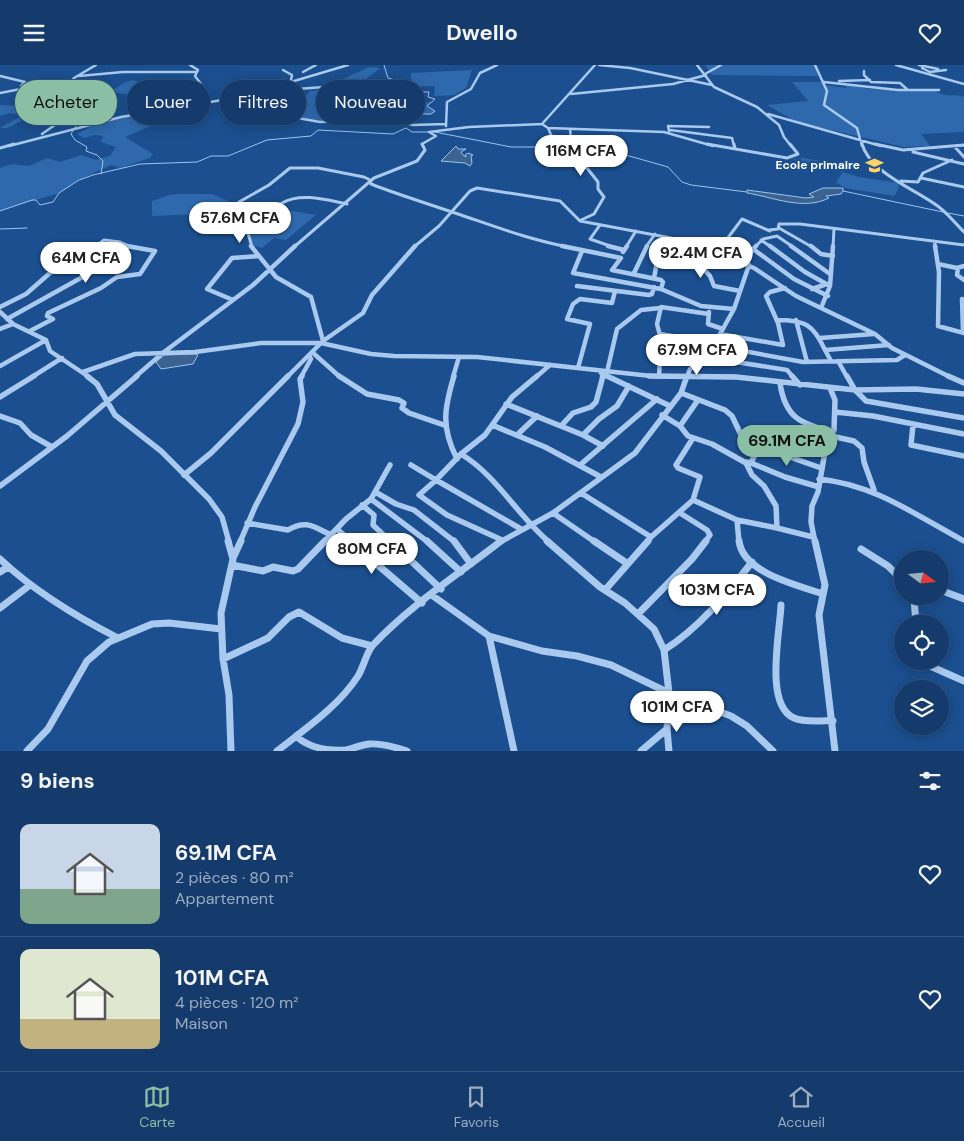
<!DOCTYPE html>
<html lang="fr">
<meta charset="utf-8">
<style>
:root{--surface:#143b6b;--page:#1d4271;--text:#f1f3f6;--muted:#9dadc1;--line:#33557e;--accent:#8abfa5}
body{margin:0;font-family:"DM Sans",sans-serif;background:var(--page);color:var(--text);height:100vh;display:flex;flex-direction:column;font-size:19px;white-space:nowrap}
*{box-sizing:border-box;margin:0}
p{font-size:16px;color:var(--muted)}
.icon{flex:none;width:28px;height:28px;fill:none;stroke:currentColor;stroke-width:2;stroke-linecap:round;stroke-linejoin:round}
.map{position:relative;height:686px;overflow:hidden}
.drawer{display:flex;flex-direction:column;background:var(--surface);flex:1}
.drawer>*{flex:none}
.hud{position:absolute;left:15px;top:15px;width:500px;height:45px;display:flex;gap:10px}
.needle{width:32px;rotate:106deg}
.controls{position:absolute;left:894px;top:485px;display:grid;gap:10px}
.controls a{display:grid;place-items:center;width:55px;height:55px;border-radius:50%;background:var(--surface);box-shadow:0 2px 12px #0003,0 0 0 1px var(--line);font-size:25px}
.price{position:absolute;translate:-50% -42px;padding:0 11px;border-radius:18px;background:#fff;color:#222;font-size:16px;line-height:32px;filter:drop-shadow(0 1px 2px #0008)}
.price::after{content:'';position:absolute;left:50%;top:30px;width:15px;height:11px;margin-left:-8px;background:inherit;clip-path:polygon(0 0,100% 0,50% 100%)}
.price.on{background:var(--accent);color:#111}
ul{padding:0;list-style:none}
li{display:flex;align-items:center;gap:15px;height:125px;padding:0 20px}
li+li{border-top:1px solid var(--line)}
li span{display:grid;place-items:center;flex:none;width:140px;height:100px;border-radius:10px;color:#555}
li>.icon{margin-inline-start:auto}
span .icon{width:60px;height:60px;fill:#fffc;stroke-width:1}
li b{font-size:21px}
h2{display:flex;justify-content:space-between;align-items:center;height:60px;padding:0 20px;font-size:21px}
.pill{padding:0 18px;border-radius:22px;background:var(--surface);box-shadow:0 2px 12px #0003,0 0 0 1px var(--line);font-size:18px;line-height:45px}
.pill.on{background:var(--accent);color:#111}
header{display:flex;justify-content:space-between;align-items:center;height:65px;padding:0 20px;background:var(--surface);font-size:22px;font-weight:700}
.tab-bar{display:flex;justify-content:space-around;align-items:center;height:70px;border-top:1px solid var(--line);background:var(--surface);font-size:14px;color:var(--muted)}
.tab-bar a{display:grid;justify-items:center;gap:2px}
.tab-bar .on{color:var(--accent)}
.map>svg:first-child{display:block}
.green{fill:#2e69ad}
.water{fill:#3c6290;stroke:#9cc4f0}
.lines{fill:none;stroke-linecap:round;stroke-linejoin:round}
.stream{stroke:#9cc4f0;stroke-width:1}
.street-far4{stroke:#a9c9ee;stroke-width:2.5}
.street-far3{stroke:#a9c9ee;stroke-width:3}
.street-far2{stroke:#a9c9ee;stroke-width:4.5}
.street-far1{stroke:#a9c9ee;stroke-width:5.5}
.street{stroke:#a9c9ee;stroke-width:7}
.labels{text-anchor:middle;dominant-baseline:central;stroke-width:4.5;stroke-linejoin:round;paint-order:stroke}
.far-poi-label{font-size:12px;font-weight:bold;fill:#fff;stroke:#1b4f8f;text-anchor:end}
</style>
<header><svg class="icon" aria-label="menu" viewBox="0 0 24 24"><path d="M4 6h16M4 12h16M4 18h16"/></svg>Dwello<svg class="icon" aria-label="heart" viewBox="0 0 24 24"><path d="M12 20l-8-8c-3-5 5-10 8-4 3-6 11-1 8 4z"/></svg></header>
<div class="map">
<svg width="964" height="686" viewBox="0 0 964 686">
<rect width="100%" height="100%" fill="#1b4f8f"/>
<path class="green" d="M705,0H814L818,11L712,10Z
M370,2L380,3L362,17L357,15L345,24H338V16Z
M472,5L466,23L454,30L434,31L435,21L411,22V8Z
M134,15L144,21L143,25L129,30L109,26C119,23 123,16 134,15Z
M792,17H823L825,20L846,23V20L869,24L935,26C945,33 954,28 964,32V67L921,69L930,81L904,82L797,57L767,40L808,36Z
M320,25L368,33L329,57L286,52L310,26Z
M396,37H433L427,41L435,47L429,50L417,48L409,53L395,54L399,47Z
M0,40L49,42L7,63H0L23,50L10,48L0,51Z
M153,45L186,48L171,61H151L125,72L153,89L150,93L120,103L111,100L79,115L59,128L0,146V103L11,99L29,101L47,93L60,97L81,90L96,95L110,91L116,82L101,77L103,71L95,70L84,73L77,69L100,57Z
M802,93L841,99L843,107L859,112L899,118L898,125L894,131L845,123L836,117L843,107L795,99L794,94Z
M180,129H212L230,137L238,138L246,147L152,151V136L169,130Z
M275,143L316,150L286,175L274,173L262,183L251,180L249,169L251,158Z"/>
<path class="water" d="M456,81L458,84H466L461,87L463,90L466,92L465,90L468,88L473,90L471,91L472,98L470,101L465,98L441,96Z
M823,123H843V126L841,129L826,131L829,133C803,146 773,132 747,128V125L806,133L814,132L809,129Z
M164,290L195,289L198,290L193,299L161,304L156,297Z"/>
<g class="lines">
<path class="stream" d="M384,0L388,13L402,17V20L418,27H429L428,32L435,34L427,41L435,46L431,49H414L412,52L398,56
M82,25L95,36C91,50 77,56 71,69L75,75L87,82L86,86L97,90L103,96L101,109
M435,67L511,82H548L572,78L594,81L668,102L682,117L691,120L747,127
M843,126L943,147
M0,146L32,135H36L40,140L53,137L59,128L79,115L93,110L140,99L197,97L211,91H228L267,75L311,71L318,65L393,69L406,63L412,67H430
M948,148L964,151
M0,164L27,163"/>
<path class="street-far4" d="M190,0L198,5L195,11L201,19L198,24L206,31L201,38
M599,0L630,3L712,20
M697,0L714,22L757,42L779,60L784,72L791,81
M815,0L827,26L824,40L857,63L862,81
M896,0L964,19
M919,0L938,4
M922,3L930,7L946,5
M283,5L292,10L291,15
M864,6V10L870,16
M303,7L316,0
M705,9L721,0
M0,11L25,17L21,21L71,18
M79,11L123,7H197
M839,16L870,15
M824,17L898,25H939
M871,17L900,18L908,25
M229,24L251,21L252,29
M258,27L337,21L355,16
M0,28L26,23
M571,29L673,19L706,10
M240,32L241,43L320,57L393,55L413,60L446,59
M768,49L881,81
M446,61L447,37L471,24L480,8L497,0
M548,63L664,67L713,81
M670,65L732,73L734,81
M669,66L668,61L709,62
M42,69L69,50L77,34L71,29L69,20L74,13L96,0
M567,78L571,74L570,64
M9,81L121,52L240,32L348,0
M423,81L422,79L436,71L429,67L469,62L542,59
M569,81L551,70L548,63L542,59L595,0
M956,81L964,80"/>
<path class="street-far3" d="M568,79L598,117V124L604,132L594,149L581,155
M707,79L787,93L798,89L790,79
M734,79L735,83
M862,79C870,108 917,125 939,142C948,149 956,159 964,167
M875,79L903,85L964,80
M954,81L964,92
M0,83L14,79
M913,87L964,99
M921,113L964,122
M901,116L918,117L923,108L952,95
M252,157C263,152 271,143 282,138C301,127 327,135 347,139
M600,160L590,174L613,182
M779,163L812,182
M769,165L778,164L779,159H800L964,180
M761,175L771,182
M934,176L936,182
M95,182L104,175L120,177L131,182
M252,182L248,168L252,157L239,137L269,120L290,103H318L364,112L370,115L371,119C399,130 426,138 455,148C494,161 527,174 568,182
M294,182L374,113L417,96L425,85L422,79
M414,182L439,161L470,126L477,123L560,136L580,156L671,173L703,182
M626,182L636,166
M646,182L655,169
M665,182L671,173
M694,182V180
M721,182L742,154L770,166
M755,182L763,174L777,171L793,182
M833,182L834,164"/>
<path class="street-far2" d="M251,181L276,212L311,232L323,276
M562,181L621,193L612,205L661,215L663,217L661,224L701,241L734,244
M608,181L624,185
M694,181L692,191L710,211L714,221L740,226
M699,181L754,203L796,231L875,269L892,283L950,312
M770,181L805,207L830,221
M791,181L830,209
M811,181L821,189L833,191
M935,181L939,207L938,261L964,268
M753,184L756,181
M582,186L573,208L661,224
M623,187L627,181
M718,187L722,181
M743,198L753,184L794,214L828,231
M938,199L957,203L964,201
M958,203L957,210L964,215
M634,208L647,181
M654,213L657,197L666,181
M577,221L649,230L652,229L654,222
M812,224L827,219
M962,234L963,268
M233,235L207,224L232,193L259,191
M0,242L26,229L50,208L96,181
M821,243L830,221L833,181
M0,247L13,259L46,275L50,286L89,312
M709,247L708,259L723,264
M7,254L97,204L128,182
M777,255C805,255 813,259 825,285
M796,255L807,297
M0,264L13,259
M30,266L53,254L47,251L48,248L101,223L117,212L140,209L155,186L127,181
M660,269L713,278
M720,269L783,280L778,258L766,231L770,227L785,223
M820,273L874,269
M711,280L803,297L897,295L905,290
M312,287L340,312
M704,292L787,305L793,312
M831,296L825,285L889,280
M838,296L847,312
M0,301L46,275
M578,303L590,259L567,254L573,239L580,234L612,238L615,226
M83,307L135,289L195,287L261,278H321L371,289L394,291L477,292L651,311L735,312
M607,307L617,264L641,245L660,243
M601,308L609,312
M32,312L62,293
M135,312L164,287L253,220L295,181
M287,312L323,276L363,248L372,230L415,181
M301,312L311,294L309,290
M453,312L459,292
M536,312L550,300
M602,312L603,309
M659,312L661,274L657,259L661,242L709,249
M687,312L690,304L704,292L720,269L734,244L749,200"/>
<path class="street-far1" d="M87,311L97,319L115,350L161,386L209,434L222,452L229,477
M339,311L367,329L399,335L404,338L402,343L409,348L444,360
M454,311C444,344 441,362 457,394
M607,311L670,341
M649,311L736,312L855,325L916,324L964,329
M792,311L800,320
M847,311L855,325L866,336L964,353
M948,311L964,318
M780,318C785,353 801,359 833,367
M681,328L725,345L732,351L743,374L759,381L751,398L746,397
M0,332L34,311
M506,339L583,370L603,381
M835,347L873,351L964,369
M662,350L680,361L688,371L712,379L746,398L752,410L764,421L776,441L777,463L813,472
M0,351L20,358L31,370L52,382
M492,360L545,382L601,412
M913,360L911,380L964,391
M561,361L573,348L591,342L596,337L603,311
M680,361L698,335
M517,370L537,351
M583,370L599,354L617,341L629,321
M831,371L854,376L862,383L864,397L874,425
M693,373L676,400L678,403L700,412L693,435
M759,381L821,403
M461,389C497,411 517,450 549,477
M751,398L785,412L819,422
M411,400L436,415L461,389L485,370L512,332L537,311
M580,400L657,334
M184,410L211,388L288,311
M819,414C876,420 915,450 964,476
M0,421L67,371L137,311
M377,428L396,439L414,445L455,477
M581,428L651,472L647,477
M371,434L428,477
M362,440L374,450L373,460L391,477
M553,448L595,477
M680,448L707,465L710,470L705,477
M737,455L777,463
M247,458L288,465C306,454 314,462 331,470
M337,464L352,477
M651,472L693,435L737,455L739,477
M502,475L447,450L419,430L436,415L521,464
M240,477L255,442L298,359L303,337L300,314L302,311
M324,477L346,454L371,434L390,400
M500,477L553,448L635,388L681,328L687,311
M815,477L811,457L812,441L818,427L827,375L834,365L835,335L830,323"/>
<path class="street" d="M228,476L233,494L221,548L223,594L229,630L231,686
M350,476L422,538
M390,476L441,524
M427,476L461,507
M454,476L471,499
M547,476L600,522L625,538L654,564L664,585L669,628L731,651L747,661L773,686
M594,476L628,499
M739,476C743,508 797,520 823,529
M815,476L825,520L819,550L835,686
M861,484L888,501L902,515
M233,493L241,476
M0,494C35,527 75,551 118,573
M232,500L263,506L273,502L293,506L298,504L325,476
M0,507L8,502
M605,525L648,476
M940,525L964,534
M433,531L489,571L514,686
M914,533L916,559
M781,540C780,567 764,640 794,653C806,658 821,655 833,656
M0,543L30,520
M638,549L692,494L706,476
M489,571L542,586L577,591L611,600L669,628L667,664L641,686
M664,585C698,564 727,529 752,497
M223,594L268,573L289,552L299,547L342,573L372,581
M924,596L930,601L964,616
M667,664L669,686
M296,671C309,683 328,686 346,685C354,683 361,680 369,679C382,678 395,682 407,686
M27,686L48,664L87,596L109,577L152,559L169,558L221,564
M277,686C305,664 339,641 358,611C364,601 366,588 373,580C408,542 460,508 501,476"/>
</g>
<defs>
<symbol id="school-bare" viewBox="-9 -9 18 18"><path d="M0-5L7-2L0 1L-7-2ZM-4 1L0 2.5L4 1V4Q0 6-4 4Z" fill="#ffd166" stroke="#1b4f8f" stroke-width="2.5" paint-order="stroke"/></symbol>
</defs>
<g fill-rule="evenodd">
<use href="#school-bare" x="862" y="88" width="25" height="25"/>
</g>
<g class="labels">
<g class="far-poi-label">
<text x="860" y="100">Ecole primaire</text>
</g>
</g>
</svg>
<div class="controls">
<a><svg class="needle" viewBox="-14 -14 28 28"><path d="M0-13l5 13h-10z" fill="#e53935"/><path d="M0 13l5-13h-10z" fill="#9dadc1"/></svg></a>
<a><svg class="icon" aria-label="locate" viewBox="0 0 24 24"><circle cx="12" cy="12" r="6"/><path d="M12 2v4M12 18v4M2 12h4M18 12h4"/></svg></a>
<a><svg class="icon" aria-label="layers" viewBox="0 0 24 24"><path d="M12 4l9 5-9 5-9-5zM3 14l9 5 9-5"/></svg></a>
</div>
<b class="price" style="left:581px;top:112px">116M CFA</b>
<b class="price" style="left:240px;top:179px">57.6M CFA</b>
<b class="price" style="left:701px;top:214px">92.4M CFA</b>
<b class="price" style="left:86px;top:219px">64M CFA</b>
<b class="price" style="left:697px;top:311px">67.9M CFA</b>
<b class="price on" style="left:787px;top:402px">69.1M CFA</b>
<b class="price" style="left:372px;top:510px">80M CFA</b>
<b class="price" style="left:717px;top:551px">103M CFA</b>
<b class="price" style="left:677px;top:668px">101M CFA</b>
<div class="hud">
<a class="pill on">Acheter</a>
<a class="pill">Louer</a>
<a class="pill">Filtres</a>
<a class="pill">Nouveau</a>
</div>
</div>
<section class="drawer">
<h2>9 biens<svg class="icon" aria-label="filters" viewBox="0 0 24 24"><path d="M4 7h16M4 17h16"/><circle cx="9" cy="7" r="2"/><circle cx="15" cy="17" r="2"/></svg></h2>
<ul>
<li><span style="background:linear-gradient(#c9d6e8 65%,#7fa58c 0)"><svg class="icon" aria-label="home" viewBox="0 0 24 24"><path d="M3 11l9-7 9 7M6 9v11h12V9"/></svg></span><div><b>69.1M CFA</b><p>2 pièces · 80 m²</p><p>Appartement</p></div><svg class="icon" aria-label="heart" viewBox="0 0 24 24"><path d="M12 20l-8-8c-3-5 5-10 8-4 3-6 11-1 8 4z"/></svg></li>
<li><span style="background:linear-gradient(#dfe7d0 70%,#c2b280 0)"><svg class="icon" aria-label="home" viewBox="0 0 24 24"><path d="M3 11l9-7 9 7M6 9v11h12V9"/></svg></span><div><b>101M CFA</b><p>4 pièces · 120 m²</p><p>Maison</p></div><svg class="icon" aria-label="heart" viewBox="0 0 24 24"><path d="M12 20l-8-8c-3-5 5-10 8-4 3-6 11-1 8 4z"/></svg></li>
</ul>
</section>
<nav class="tab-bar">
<a class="on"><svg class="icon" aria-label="map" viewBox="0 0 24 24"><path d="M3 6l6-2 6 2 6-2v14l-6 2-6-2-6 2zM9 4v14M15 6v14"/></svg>Carte</a>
<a><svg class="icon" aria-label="saved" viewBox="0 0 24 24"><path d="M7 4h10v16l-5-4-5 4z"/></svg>Favoris</a>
<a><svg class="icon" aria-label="home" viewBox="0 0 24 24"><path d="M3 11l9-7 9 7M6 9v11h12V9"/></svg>Accueil</a>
</nav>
